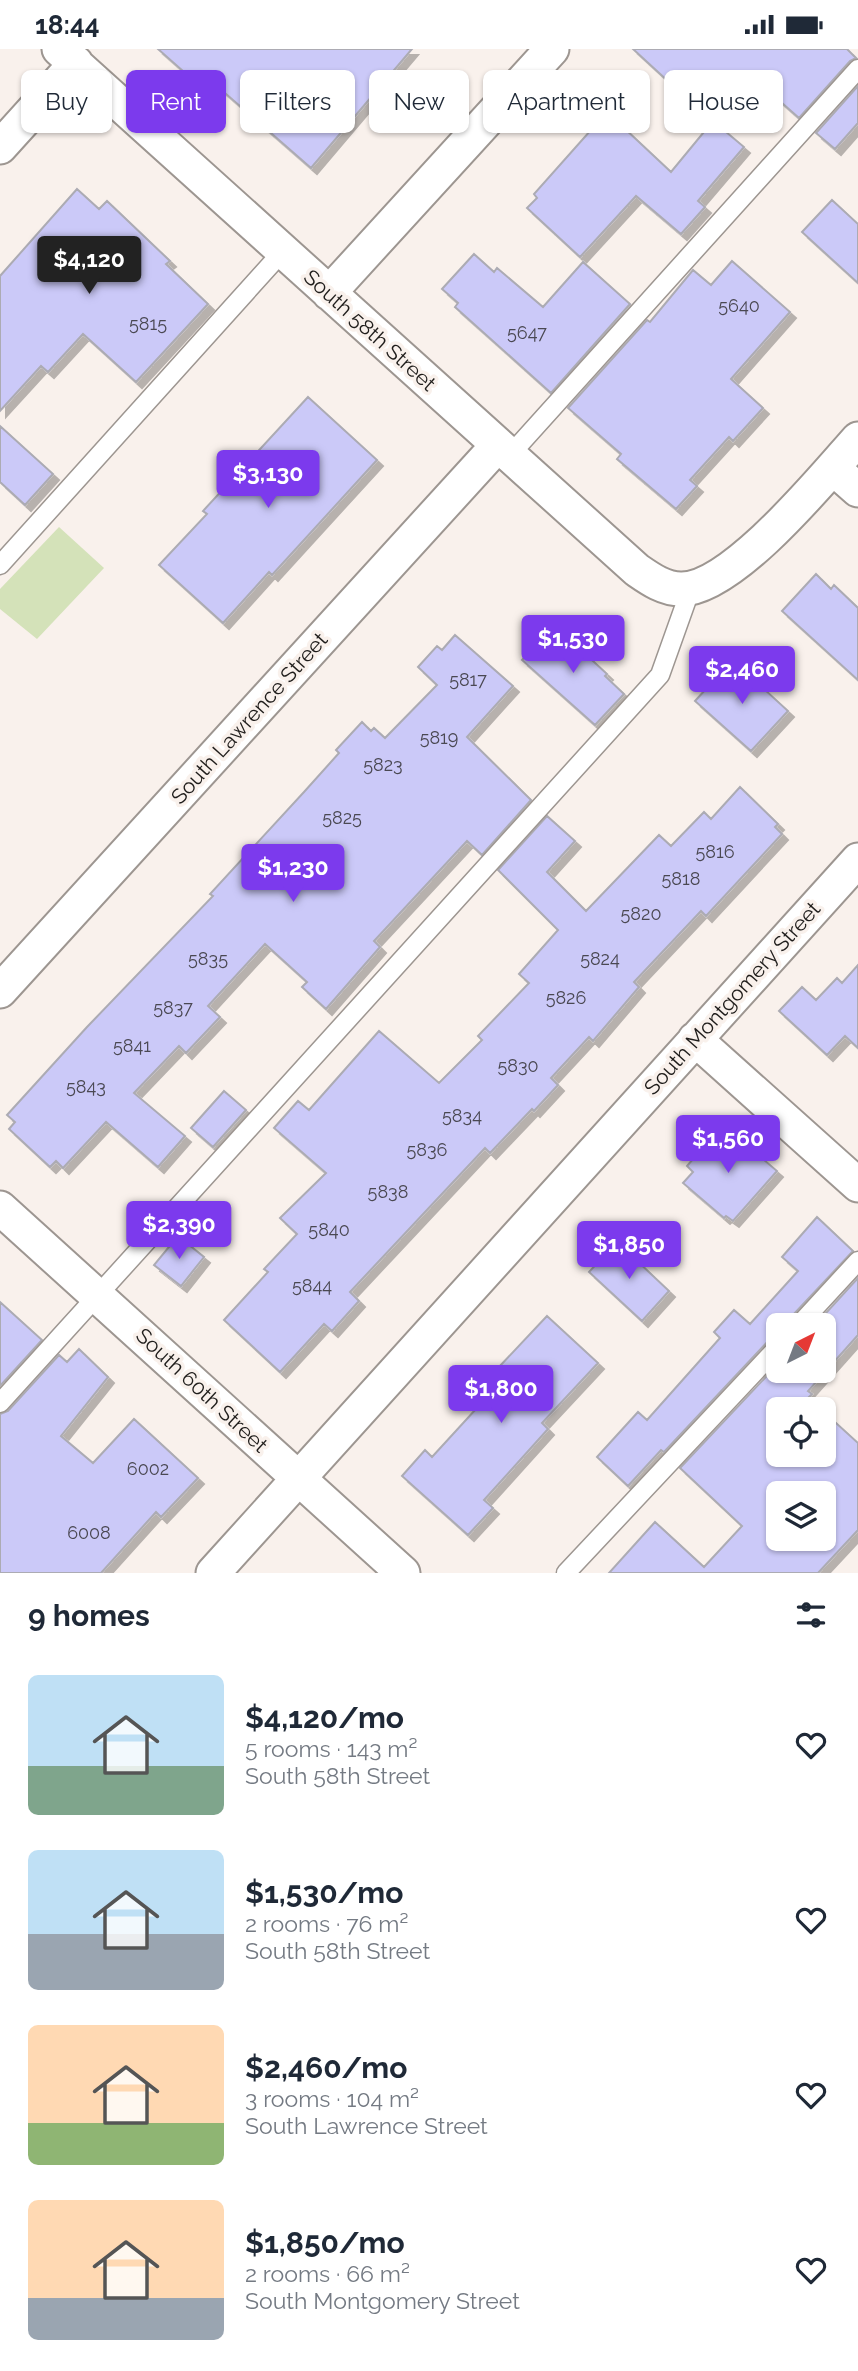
<!DOCTYPE html>
<meta charset="utf-8">
<style>
:root{--surface:#fff;--page:#f2f2f3;--text:#1f2937;--muted:#747a83;--accent:#7c3aed}
body{margin:0;font-family:Raleway,sans-serif;background:var(--page);color:var(--text);height:100vh;display:flex;flex-direction:column;font-size:26px;white-space:nowrap}
*{box-sizing:border-box;margin:0}
p{font-size:23px;color:var(--muted)}
.icon{flex:none;width:38px;height:38px;fill:none;stroke:currentColor;stroke-width:2;stroke-linecap:round;stroke-linejoin:round}
.map{position:relative;height:1524px;overflow:hidden}
.sheet{display:flex;flex-direction:column;background:var(--surface);flex:1}
.sheet>*{flex:none}
.banner{position:absolute;left:21px;top:21px;width:817px;height:63px;display:flex;gap:14px}
.needle{width:46px;rotate:42deg}
.buttons{position:absolute;left:766px;top:1264px;display:grid;gap:14px}
.buttons a{display:grid;place-items:center;width:70px;height:70px;border-radius:10px;background:var(--surface);box-shadow:0 2px 5px #0004;font-size:35px}
.price{position:absolute;translate:-50% -60px;padding:0 16px;border-radius:7px;background:var(--accent);color:#fff;font-size:23px;line-height:46px;filter:drop-shadow(0 2px 4px #0008)}
.price::after{content:'';position:absolute;left:50%;top:42px;width:21px;height:16px;margin-left:-10px;background:inherit;clip-path:polygon(0 0,100% 0,50% 100%)}
.price.selected{background:#222;color:#fff}
ul{padding:0;list-style:none}
li{display:flex;align-items:center;gap:21px;height:175px;padding:0 28px}
li span{display:grid;place-items:center;flex:none;width:196px;height:140px;border-radius:10px;color:#555}
li>.icon{margin-inline-start:auto}
span .icon{width:84px;height:84px;fill:#fffc;stroke-width:1}
li b{font-size:30px}
h2{display:flex;justify-content:space-between;align-items:center;height:84px;padding:0 28px;font-size:30px}
.chip{padding:0 24px;border-radius:10px;background:var(--surface);box-shadow:0 2px 5px #0004;font-size:24px;line-height:63px}
.chip.selected{background:var(--accent);color:#fff}
.status{display:flex;justify-content:space-between;align-items:center;height:49px;padding:0 35px;background:var(--surface);direction:ltr}
.status svg{height:19px;fill:currentColor}
.map>svg:first-child{display:block}
.green{fill:#d4e2b9}
.building{fill:#cbc9f8;stroke:#acabb3;stroke-width:2;fill-rule:evenodd;filter:url(#shadow)}
.lines{fill:none;stroke-linecap:round;stroke-linejoin:round}
.service-casing{stroke:#9d9691;stroke-width:21}
.minor-casing{stroke:#9d9691;stroke-width:37}
.service{stroke:#fff;stroke-width:18}
.minor{stroke:#fff;stroke-width:33}
.labels{text-anchor:middle;dominant-baseline:central;stroke-width:7;stroke-linejoin:round;paint-order:stroke}
.number-label{font-size:18px;fill:#4a4852}
.street-label{font-size:21px;fill:#1f1d1b;stroke:#f9f1ec}
</style>
<div class="status"><b>18:44</b><svg viewBox="0 0 49 12"><path d="M0 12V9h3v3zM5 12V6h3v6zM10 12V3h3v9zM15 12V0h3v12zM26 1h20v11H26zM47 4h2v5h-2z"/></svg></div>
<div class="map">
<svg width="858" height="1524" viewBox="0 0 858 1524">
<defs>
<filter id="shadow"><feDropShadow dx="6" dy="6" stdDeviation="0" flood-color="#0004"/></filter>
</defs>
<rect width="100%" height="100%" fill="#f9f1ec"/>
<path class="green" d="M59,478L104,519L37,590L0,560V540Z"/>
<path class="building" d="M158,0H412L311,119L209,30L201,38Z
M633,0H847L856,9L850,12L799,69L748,24L707,68Z
M858,37V74L835,100L816,84Z
M607,63L671,123L713,72L744,98L698,152L705,158L681,185L636,147L580,208L527,159L537,149L534,145Z
M77,140L99,160L107,152L170,212L166,215L208,255L136,333L83,285L48,323L41,317L0,362V227Z
M832,151L858,175V234L802,183Z
M474,205L494,223L497,219L543,258L583,213L630,255L551,344L455,258L458,254L442,240Z
M732,212L790,263L731,330L763,359L733,392L729,388L690,431L697,437L676,460L617,410L621,405L568,359L647,271L650,273L693,221L711,236Z
M308,348L377,411L272,526L269,523L223,574L159,516L207,465L203,462Z
M0,377L53,425L25,456L0,433Z
M816,525L831,540L834,536L858,559V631L782,562Z
M554,576L607,625L605,627L624,645L595,676L522,611Z
M455,586L513,637L467,688L531,751L482,806L467,792L374,892L380,898L326,960L302,938L307,933L265,895L208,957L220,968L186,1004L179,997L134,1044L185,1087L158,1118L106,1073L63,1119L56,1112L50,1118L9,1080L15,1073L7,1066L87,978L213,847L210,845L304,743L339,704L336,701L362,673L371,682L374,679L385,689L437,636L418,618L437,597L442,601Z
M730,614L737,621L740,618L788,662L751,702L695,652Z
M740,738L778,775L775,778L782,785L706,867L701,862L634,933L639,938L593,992L589,988L551,1029L558,1036L534,1062L532,1060L490,1104L485,1099L350,1243L359,1252L332,1282L324,1275L280,1323L224,1271L268,1223L264,1220L297,1185L280,1169L326,1124L274,1079L298,1052L309,1061L379,982L439,1034L482,991L478,987L529,934L519,925L558,881L498,821L547,767L575,792L547,823L586,862L659,786L671,797L704,763L711,770Z
M858,916V999L845,987L827,1006L779,962L802,938L816,951L837,929L842,934Z
M224,1042L246,1061L213,1098L191,1079Z
M729,1081L777,1122L733,1172L726,1167L724,1169L683,1134L693,1123L687,1117L712,1088L718,1093Z
M817,1168L853,1202L791,1268L788,1276H779V1286L771,1289L664,1403L661,1401L628,1437L597,1408L638,1363L647,1371L720,1289L714,1283L734,1261L750,1275L798,1222L782,1208Z
M178,1187L204,1208L181,1237L154,1216Z
M617,1193L669,1242L642,1272L589,1223Z
M858,1229V1286L808,1342L812,1345L808,1349L820,1360H779V1405H824V1363L858,1394V1481L818,1524H609L655,1473L704,1518L742,1477L680,1419L779,1314V1321H824V1276H815ZM779,1444H824V1489H779Z
M0,1253L42,1291L0,1337Z
M547,1267L598,1314L542,1374L548,1380L484,1451L493,1459L468,1486L402,1427L425,1401L432,1408L476,1360L467,1352Z
M79,1300L108,1328L61,1387L93,1414L134,1370L198,1429L161,1468L156,1463L101,1524H0V1365L8,1362L59,1306L67,1313Z"/>
<g class="lines">
<defs>
<path id="service" d="M510,406L858,20
M0,516L283,202
M799,1276L858,1212
M0,1354L660,626L691,539
M566,1524L779,1297"/>
<path id="minor" d="M59,0L637,521C650,530 664,540 681,540C732,541 824,428 858,390
M0,98L76,14
M329,244L552,0
M833,419L858,441
M0,942L498,396
M695,990L858,1136
M0,1159L403,1524
M213,1524L858,811"/>
</defs>
<use href="#service" class="service-casing"/>
<use href="#minor" class="minor-casing"/>
<use href="#service" class="service"/>
<use href="#minor" class="minor"/>
</g>
<g class="labels">
<g class="number-label">
<text x="739" y="256">5640</text>
<text x="148" y="274">5815</text>
<text x="527" y="283">5647</text>
<text x="468" y="630">5817</text>
<text x="439" y="688">5819</text>
<text x="383" y="715">5823</text>
<text x="342" y="768">5825</text>
<text x="715" y="802">5816</text>
<text x="681" y="829">5818</text>
<text x="641" y="864">5820</text>
<text x="208" y="909">5835</text>
<text x="600" y="909">5824</text>
<text x="566" y="948">5826</text>
<text x="173" y="958">5837</text>
<text x="132" y="996">5841</text>
<text x="518" y="1016">5830</text>
<text x="86" y="1037">5843</text>
<text x="462" y="1066">5834</text>
<text x="427" y="1100">5836</text>
<text x="388" y="1142">5838</text>
<text x="329" y="1180">5840</text>
<text x="312" y="1236">5844</text>
<text x="148" y="1419">6002</text>
<text x="89" y="1483">6008</text>
</g>
<g class="street-label">
<text transform="translate(370 281) rotate(42)">South 58th Street</text>
<text transform="translate(249 669) rotate(-48)">South Lawrence Street</text>
<text transform="translate(732 949) rotate(-48)">South Montgomery Street</text>
<text transform="translate(202 1341) rotate(43)">South 60th Street</text>
</g>
</g>
</svg>
<div class="buttons">
<a><svg class="needle" viewBox="-14 -14 28 28"><path d="M0-13l5 13h-10z" fill="#e53935"/><path d="M0 13l5-13h-10z" fill="#747a83"/></svg></a>
<a><svg class="icon" aria-label="locate" viewBox="0 0 24 24"><circle cx="12" cy="12" r="6"/><path d="M12 2v4M12 18v4M2 12h4M18 12h4"/></svg></a>
<a><svg class="icon" aria-label="layers" viewBox="0 0 24 24"><path d="M12 4l9 5-9 5-9-5zM3 14l9 5 9-5"/></svg></a>
</div>
<b class="price selected" style="left:89px;top:247px">$4,120</b>
<b class="price" style="left:268px;top:461px">$3,130</b>
<b class="price" style="left:573px;top:626px">$1,530</b>
<b class="price" style="left:742px;top:657px">$2,460</b>
<b class="price" style="left:293px;top:855px">$1,230</b>
<b class="price" style="left:728px;top:1126px">$1,560</b>
<b class="price" style="left:179px;top:1212px">$2,390</b>
<b class="price" style="left:629px;top:1232px">$1,850</b>
<b class="price" style="left:501px;top:1376px">$1,800</b>
<div class="banner">
<a class="chip">Buy</a>
<a class="chip selected">Rent</a>
<a class="chip">Filters</a>
<a class="chip">New</a>
<a class="chip">Apartment</a>
<a class="chip">House</a>
</div>
</div>
<section class="sheet">
<h2>9 homes<svg class="icon" aria-label="filters" viewBox="0 0 24 24"><path d="M4 7h16M4 17h16"/><circle cx="9" cy="7" r="2"/><circle cx="15" cy="17" r="2"/></svg></h2>
<ul>
<li><span style="background:linear-gradient(#bfe0f5 65%,#7fa58c 0)"><svg class="icon" aria-label="home" viewBox="0 0 24 24"><path d="M3 11l9-7 9 7M6 9v11h12V9"/></svg></span><div><b>$4,120/mo</b><p>5 rooms · 143 m²</p><p>South 58th Street</p></div><svg class="icon" aria-label="heart" viewBox="0 0 24 24"><path d="M12 20l-8-8c-3-5 5-10 8-4 3-6 11-1 8 4z"/></svg></li>
<li><span style="background:linear-gradient(#bfe0f5 60%,#9aa5b1 0)"><svg class="icon" aria-label="home" viewBox="0 0 24 24"><path d="M3 11l9-7 9 7M6 9v11h12V9"/></svg></span><div><b>$1,530/mo</b><p>2 rooms · 76 m²</p><p>South 58th Street</p></div><svg class="icon" aria-label="heart" viewBox="0 0 24 24"><path d="M12 20l-8-8c-3-5 5-10 8-4 3-6 11-1 8 4z"/></svg></li>
<li><span style="background:linear-gradient(#ffd9b3 70%,#8fb573 0)"><svg class="icon" aria-label="home" viewBox="0 0 24 24"><path d="M3 11l9-7 9 7M6 9v11h12V9"/></svg></span><div><b>$2,460/mo</b><p>3 rooms · 104 m²</p><p>South Lawrence Street</p></div><svg class="icon" aria-label="heart" viewBox="0 0 24 24"><path d="M12 20l-8-8c-3-5 5-10 8-4 3-6 11-1 8 4z"/></svg></li>
<li><span style="background:linear-gradient(#ffd9b3 70%,#9aa5b1 0)"><svg class="icon" aria-label="home" viewBox="0 0 24 24"><path d="M3 11l9-7 9 7M6 9v11h12V9"/></svg></span><div><b>$1,850/mo</b><p>2 rooms · 66 m²</p><p>South Montgomery Street</p></div><svg class="icon" aria-label="heart" viewBox="0 0 24 24"><path d="M12 20l-8-8c-3-5 5-10 8-4 3-6 11-1 8 4z"/></svg></li>
</ul>
</section>
